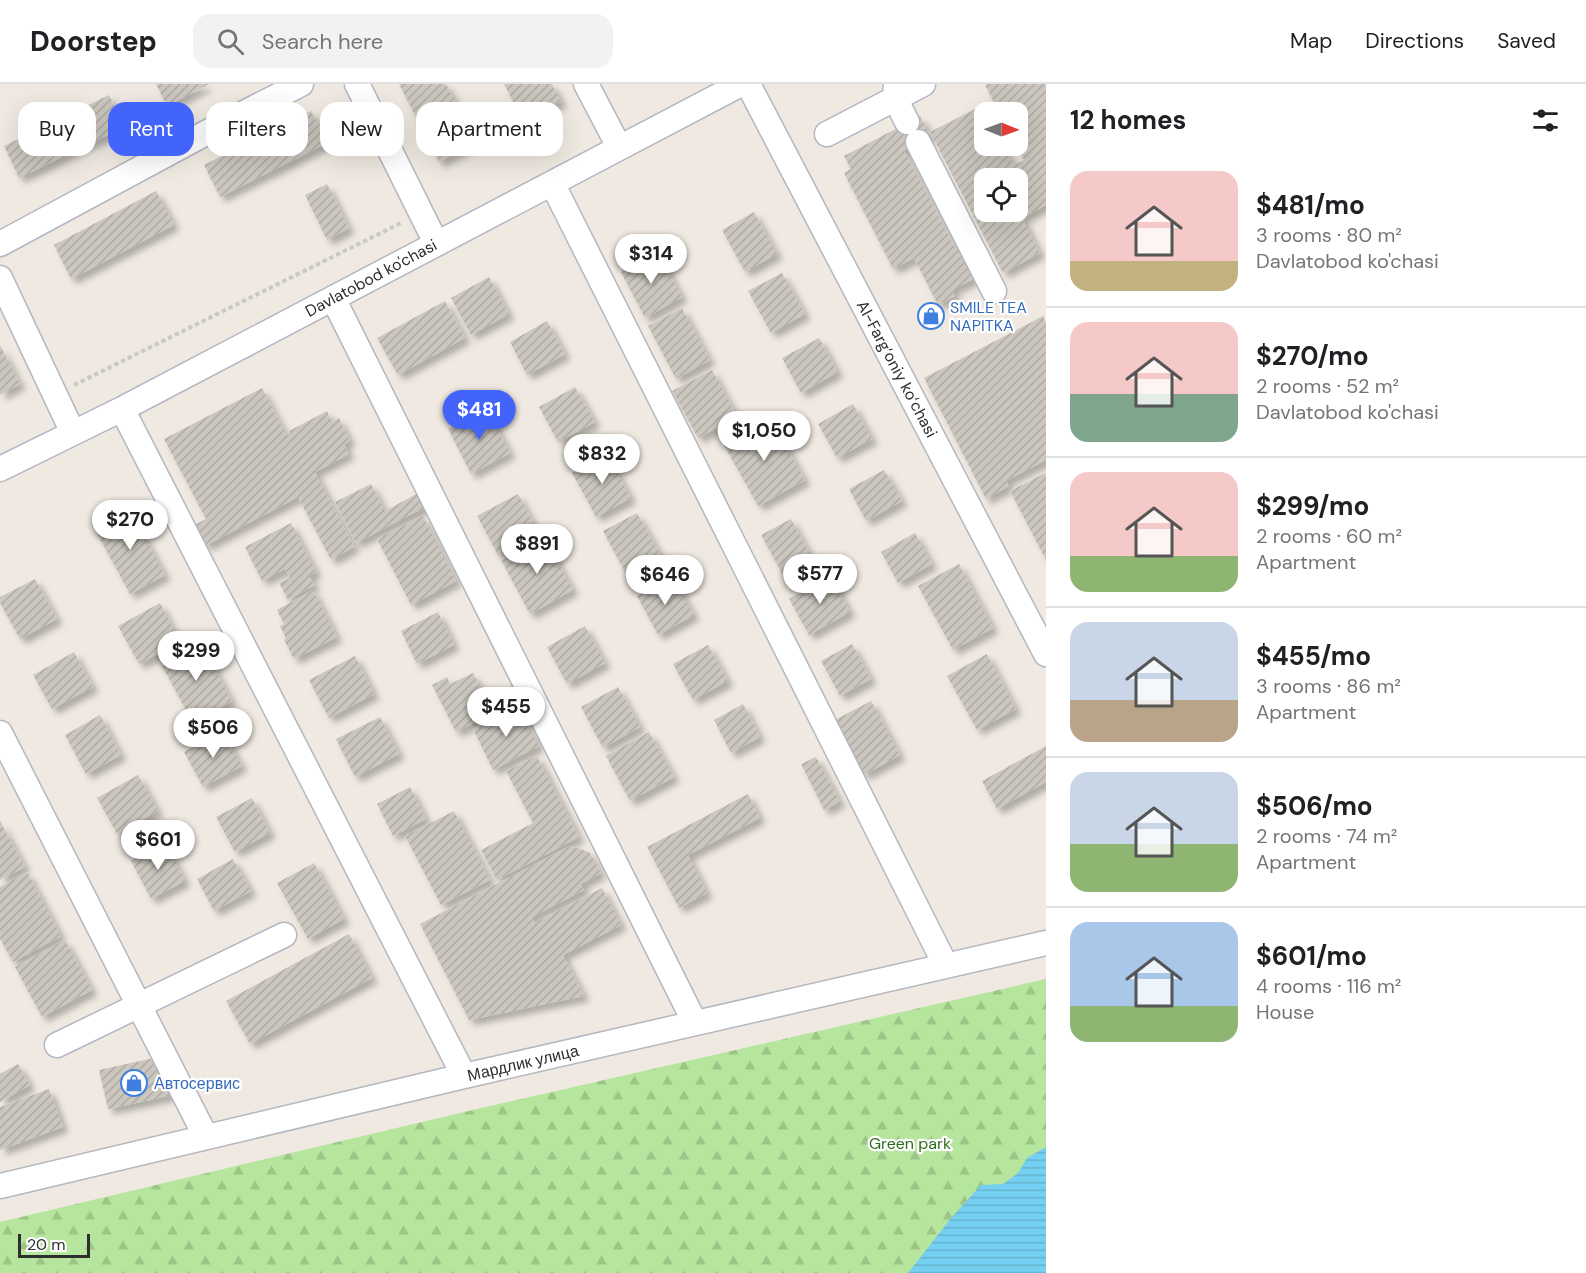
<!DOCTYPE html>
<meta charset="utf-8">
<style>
:root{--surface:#fff;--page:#f2f2f2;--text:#202124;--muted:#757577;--line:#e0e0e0;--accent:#4264fb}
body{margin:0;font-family:"DM Sans",sans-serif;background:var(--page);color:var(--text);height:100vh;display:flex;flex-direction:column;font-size:22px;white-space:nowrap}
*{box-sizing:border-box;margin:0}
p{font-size:20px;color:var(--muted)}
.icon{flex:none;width:33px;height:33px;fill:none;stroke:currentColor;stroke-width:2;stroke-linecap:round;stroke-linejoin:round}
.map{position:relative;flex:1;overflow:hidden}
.panel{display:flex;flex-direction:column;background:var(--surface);width:540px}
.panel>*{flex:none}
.top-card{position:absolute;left:18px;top:18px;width:570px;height:54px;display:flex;gap:12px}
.needle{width:39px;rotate:91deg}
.controls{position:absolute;left:974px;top:18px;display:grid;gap:12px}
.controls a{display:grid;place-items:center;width:54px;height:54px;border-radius:12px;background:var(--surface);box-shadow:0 6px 24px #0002;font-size:30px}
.scale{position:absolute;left:18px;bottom:15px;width:72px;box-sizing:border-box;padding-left:6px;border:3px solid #2e2e2e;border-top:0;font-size:16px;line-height:21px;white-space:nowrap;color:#2e2e2e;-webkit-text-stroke:4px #fff;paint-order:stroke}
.price{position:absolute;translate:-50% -51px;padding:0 14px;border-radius:21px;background:#fff;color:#222;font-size:20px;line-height:39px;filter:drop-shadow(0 2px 3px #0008)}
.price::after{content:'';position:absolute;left:50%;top:36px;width:18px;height:14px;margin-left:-9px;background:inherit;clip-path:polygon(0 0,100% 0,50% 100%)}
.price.active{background:var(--accent);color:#fff}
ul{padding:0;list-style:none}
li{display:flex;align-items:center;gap:18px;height:150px;padding:0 24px}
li+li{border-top:2px solid var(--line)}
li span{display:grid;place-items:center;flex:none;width:168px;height:120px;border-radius:18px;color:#555}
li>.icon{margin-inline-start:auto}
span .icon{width:72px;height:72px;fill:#fffc;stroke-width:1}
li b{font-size:26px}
h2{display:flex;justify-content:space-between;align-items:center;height:72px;padding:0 24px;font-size:26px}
.pill{padding:0 21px;border-radius:18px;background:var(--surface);box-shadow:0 6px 24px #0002;font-size:21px;line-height:54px}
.pill.active{background:var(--accent);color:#fff}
header{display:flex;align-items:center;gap:36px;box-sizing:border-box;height:84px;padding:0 30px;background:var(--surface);border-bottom:2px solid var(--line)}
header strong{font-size:28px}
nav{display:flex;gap:33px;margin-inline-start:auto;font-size:21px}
.search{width:420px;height:54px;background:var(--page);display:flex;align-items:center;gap:15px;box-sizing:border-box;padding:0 21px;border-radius:18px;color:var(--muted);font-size:22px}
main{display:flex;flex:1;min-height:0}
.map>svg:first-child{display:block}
.forest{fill:url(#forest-firs)}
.water{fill:url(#water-rules)}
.building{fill:url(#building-hatch);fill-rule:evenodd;filter:url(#shadow)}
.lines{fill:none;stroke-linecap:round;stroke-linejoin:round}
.minor-casing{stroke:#b4b7c1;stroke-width:27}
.path{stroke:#c9c9c9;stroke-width:4;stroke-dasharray:4.5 3;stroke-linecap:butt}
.minor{stroke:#fff;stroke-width:24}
.labels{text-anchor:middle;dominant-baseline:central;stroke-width:4.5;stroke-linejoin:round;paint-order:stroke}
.street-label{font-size:16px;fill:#2e2e2e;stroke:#fff}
.shop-label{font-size:16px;fill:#366cbe;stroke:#fff;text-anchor:start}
.park-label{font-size:16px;fill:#2c6e1b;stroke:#fff}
</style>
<header>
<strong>Doorstep</strong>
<div class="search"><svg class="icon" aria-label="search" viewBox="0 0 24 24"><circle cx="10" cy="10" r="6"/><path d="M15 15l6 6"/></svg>Search here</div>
<nav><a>Map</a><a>Directions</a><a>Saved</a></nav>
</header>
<main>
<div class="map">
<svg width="1046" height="1189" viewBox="0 0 1046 1189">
<defs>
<pattern id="forest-firs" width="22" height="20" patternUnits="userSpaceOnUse" patternTransform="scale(1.5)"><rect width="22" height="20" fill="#b6e59e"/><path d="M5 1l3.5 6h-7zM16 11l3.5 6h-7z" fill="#9dc588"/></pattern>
<pattern id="water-rules" width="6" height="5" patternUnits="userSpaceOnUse" patternTransform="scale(1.5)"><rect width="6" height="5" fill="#75cff0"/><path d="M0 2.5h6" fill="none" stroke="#66b2ce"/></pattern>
<pattern id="building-hatch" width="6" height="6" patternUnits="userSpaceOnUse" patternTransform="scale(1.5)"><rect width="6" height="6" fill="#cbc7bf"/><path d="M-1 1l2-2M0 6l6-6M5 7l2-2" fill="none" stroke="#afaba4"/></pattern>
<filter id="shadow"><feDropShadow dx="5.5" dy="5.5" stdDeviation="3" flood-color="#0004"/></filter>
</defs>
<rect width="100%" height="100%" fill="#efe9e1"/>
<path class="forest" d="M1046,895V1189H0V1138L477,1025Z"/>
<path class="water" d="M1046,1063V1189H908L952,1133L981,1101L1003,1100L1018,1089L1027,1074Z"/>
<path class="building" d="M156,0H209L167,22Z
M399,0H446L476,59L439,78Z
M504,0H552L561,18L523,37Z
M987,0H1046V121L1022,134L1040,169L1003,189L930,48L983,21L987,28H984V62H1004L1014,81L1024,76L1016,62L1017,28H999L985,1ZM984,94H1017V128H984Z
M109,11L124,43L19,94L4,62Z
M311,27L327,59L220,113L204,81Z
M920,32L931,52L904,66L954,162L957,160L975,194L952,206L955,212L938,221L914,174L893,185L844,89L851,85L844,72Z
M327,100L349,144L327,156L305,111Z
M156,107L174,141L71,195L54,161Z
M754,128L777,170L745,188L722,146Z
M658,168L682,213L645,234L621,188Z
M782,189L805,230L771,249L748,207Z
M489,193L509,230L471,251L451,214Z
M445,217L465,254L398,291L377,254Z
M682,224L710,276L676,295L648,242Z
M1043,232L1046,239V376L1006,397L1009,402L986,415L924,294Z
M547,237L565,270L527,291L510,258Z
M819,254L838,288L801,309L782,274Z
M0,261L20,300L0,311Z
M712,286L737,332L698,354L672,307Z
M575,303L595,338L558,358L539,323Z
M262,304L286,351L290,350L289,347L327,327L332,338L339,334L350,357L344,360L349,370L315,388L354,463L331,476L298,413L205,462L194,441L206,435L164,355Z
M853,320L872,355L837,374L818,340Z
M487,325L510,369L471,390L448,345Z
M771,335L805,396L758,422L724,361Z
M607,370L631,414L596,433L572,389Z
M884,386L902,417L866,437L849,405Z
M1045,389L1046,392V476L1010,407Z
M371,400L385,427L420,408L427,422L356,459L335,418Z
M518,410L539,449L498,471L477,432Z
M129,425L165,491L130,510L94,444Z
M637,429L662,473L627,492L603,447Z
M423,432L456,497L411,521L377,455Z
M791,435L814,477L784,493L761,451Z
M291,439L316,488L309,492L315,501L288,516L279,499L290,494L285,485L262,497L245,463Z
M915,449L932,480L898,499L881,468Z
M544,452L573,506L530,530L501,476Z
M959,480L993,544L953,566L918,502Z
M831,492L850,528L809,551L789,515Z
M673,493L694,531L658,551L637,512Z
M35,495L57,535L20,555L0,519V513Z
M313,506L337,553L294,575L284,556L286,554L280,542L284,540L277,526Z
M160,519L180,558L139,580L118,542Z
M438,528L454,561L417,580L401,547Z
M585,542L605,579L567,600L547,563Z
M200,557L232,617L193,639L160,578Z
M852,560L871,595L840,612L821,577Z
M708,561L728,597L693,616L673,580Z
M74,568L93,603L52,625L33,591Z
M987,570L1016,625L977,646L947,592Z
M355,572L374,610L329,634L309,596Z
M473,589L487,615L515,600L522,614L456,648L432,601L447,593L450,600Z
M618,603L640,643L603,664L581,623Z
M871,617L900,671L864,691L835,636Z
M743,620L760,653L731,669L714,636Z
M518,621L539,662L493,686L473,645Z
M100,631L121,671L86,690L65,651Z
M380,633L399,670L355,693L336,655Z
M222,647L242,682L203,703L184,668Z
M649,648L674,693L630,717L606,672Z
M1046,662V698L997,725L982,697Z
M537,672L579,753L497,796L481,766L533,739L506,687Z
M816,673L840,718L824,726L801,680Z
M138,691L158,727L117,750L97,714Z
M410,703L426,735L393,752L377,720Z
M748,710L760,734L688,771L707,809L679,824L647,763Z
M252,714L270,749L235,768L216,733Z
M454,727L490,796L441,821L405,752Z
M0,737L25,783L0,796Z
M165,758L185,797L151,815L131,777Z
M570,762L589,768L601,789L581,800L584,806L532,833L535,839L602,804L621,841L563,871L584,912L469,936L420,840Z
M233,775L251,807L214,827L197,795Z
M314,779L344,835L308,855L277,799Z
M27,788L61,852L13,878L0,855V803Z
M349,850L372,894L250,960L226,917Z
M65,856L92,906L42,933L15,883Z
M154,974L173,1011L108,1025L99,986Z
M18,980L30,1001L0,1018V990Z
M49,1005L63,1043L0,1066V1023Z"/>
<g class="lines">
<defs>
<path id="minor" d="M357,0L436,159
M586,0L619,63
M748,0L1046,570
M896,0L895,14L907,38
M827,50L923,0
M918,58L994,207
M552,99L946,882
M0,160L217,43L301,0
M0,194L73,349
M333,214L695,939
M122,325L464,992
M0,385L122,325L741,0
M0,649L206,1053
M57,961L284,851
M0,1102L464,992L1046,859"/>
</defs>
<use href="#minor" class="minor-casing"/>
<path class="path" d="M74,301L401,139"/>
<use href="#minor" class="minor"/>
</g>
<defs>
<symbol id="shop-ring" viewBox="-11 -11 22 22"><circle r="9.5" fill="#fff" stroke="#3f7fe0" stroke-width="1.5"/><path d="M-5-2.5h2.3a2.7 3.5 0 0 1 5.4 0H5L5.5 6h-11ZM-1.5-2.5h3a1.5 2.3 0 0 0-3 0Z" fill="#3f7fe0"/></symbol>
</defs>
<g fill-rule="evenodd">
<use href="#shop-ring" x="916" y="217" width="30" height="30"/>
<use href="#shop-ring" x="119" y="984" width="30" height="30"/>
</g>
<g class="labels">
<g class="street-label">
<text transform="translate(371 194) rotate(-28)">Davlatobod ko'chasi</text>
<text transform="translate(897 285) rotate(62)">Al-Farg‘oniy ko‘chasi</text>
<text transform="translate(523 979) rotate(-13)">Мардлик улица</text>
</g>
<g class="shop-label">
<text x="950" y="223">SMILE TEA<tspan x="950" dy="18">NAPITKA</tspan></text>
<text x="154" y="999">Автосервис</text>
</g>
<g class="park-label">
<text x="910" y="1059">Green park</text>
</g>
</g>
</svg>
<div class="controls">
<a><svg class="needle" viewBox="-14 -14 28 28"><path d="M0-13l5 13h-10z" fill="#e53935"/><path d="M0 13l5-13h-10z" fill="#757577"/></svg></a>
<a><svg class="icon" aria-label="locate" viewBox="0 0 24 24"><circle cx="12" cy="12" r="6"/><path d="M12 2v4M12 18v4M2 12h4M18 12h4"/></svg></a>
</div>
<div class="scale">20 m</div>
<b class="price" style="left:651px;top:201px">$314</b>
<b class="price active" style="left:479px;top:357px">$481</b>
<b class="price" style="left:764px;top:378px">$1,050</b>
<b class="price" style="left:602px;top:401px">$832</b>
<b class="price" style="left:130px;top:467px">$270</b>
<b class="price" style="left:537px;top:491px">$891</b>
<b class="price" style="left:820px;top:521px">$577</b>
<b class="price" style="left:665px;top:522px">$646</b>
<b class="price" style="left:196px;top:598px">$299</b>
<b class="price" style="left:506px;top:654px">$455</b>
<b class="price" style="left:213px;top:675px">$506</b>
<b class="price" style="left:158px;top:787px">$601</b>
<div class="top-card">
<a class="pill">Buy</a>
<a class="pill active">Rent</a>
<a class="pill">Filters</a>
<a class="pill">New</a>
<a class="pill">Apartment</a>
</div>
</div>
<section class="panel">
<h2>12 homes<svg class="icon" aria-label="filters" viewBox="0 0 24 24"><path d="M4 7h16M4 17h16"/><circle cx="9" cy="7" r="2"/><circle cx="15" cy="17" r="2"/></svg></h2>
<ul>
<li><span style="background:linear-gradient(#f6c9c9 75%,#c2b280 0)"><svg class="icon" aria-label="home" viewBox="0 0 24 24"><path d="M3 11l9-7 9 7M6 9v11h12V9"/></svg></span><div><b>$481/mo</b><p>3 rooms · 80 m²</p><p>Davlatobod ko'chasi</p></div></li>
<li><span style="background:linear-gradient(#f6c9c9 60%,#7fa58c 0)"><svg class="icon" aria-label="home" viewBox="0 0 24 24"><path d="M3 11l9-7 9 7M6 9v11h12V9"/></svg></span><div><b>$270/mo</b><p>2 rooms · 52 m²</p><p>Davlatobod ko'chasi</p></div></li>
<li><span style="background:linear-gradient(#f6c9c9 70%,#8fb573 0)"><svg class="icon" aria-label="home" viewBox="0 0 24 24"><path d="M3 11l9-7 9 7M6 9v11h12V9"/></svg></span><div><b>$299/mo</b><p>2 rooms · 60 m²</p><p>Apartment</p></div></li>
<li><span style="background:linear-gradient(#c9d6e8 65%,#b9a48a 0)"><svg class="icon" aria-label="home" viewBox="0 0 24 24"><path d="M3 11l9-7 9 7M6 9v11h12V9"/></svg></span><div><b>$455/mo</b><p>3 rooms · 86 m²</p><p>Apartment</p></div></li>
<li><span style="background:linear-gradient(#c9d6e8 60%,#8fb573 0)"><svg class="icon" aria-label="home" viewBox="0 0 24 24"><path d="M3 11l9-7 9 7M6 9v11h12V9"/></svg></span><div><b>$506/mo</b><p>2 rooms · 74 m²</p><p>Apartment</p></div></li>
<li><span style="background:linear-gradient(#a9c7e8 70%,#8fb573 0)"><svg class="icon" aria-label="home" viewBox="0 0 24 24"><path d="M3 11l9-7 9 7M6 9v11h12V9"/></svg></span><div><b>$601/mo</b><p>4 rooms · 116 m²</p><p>House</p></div></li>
</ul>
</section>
</main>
